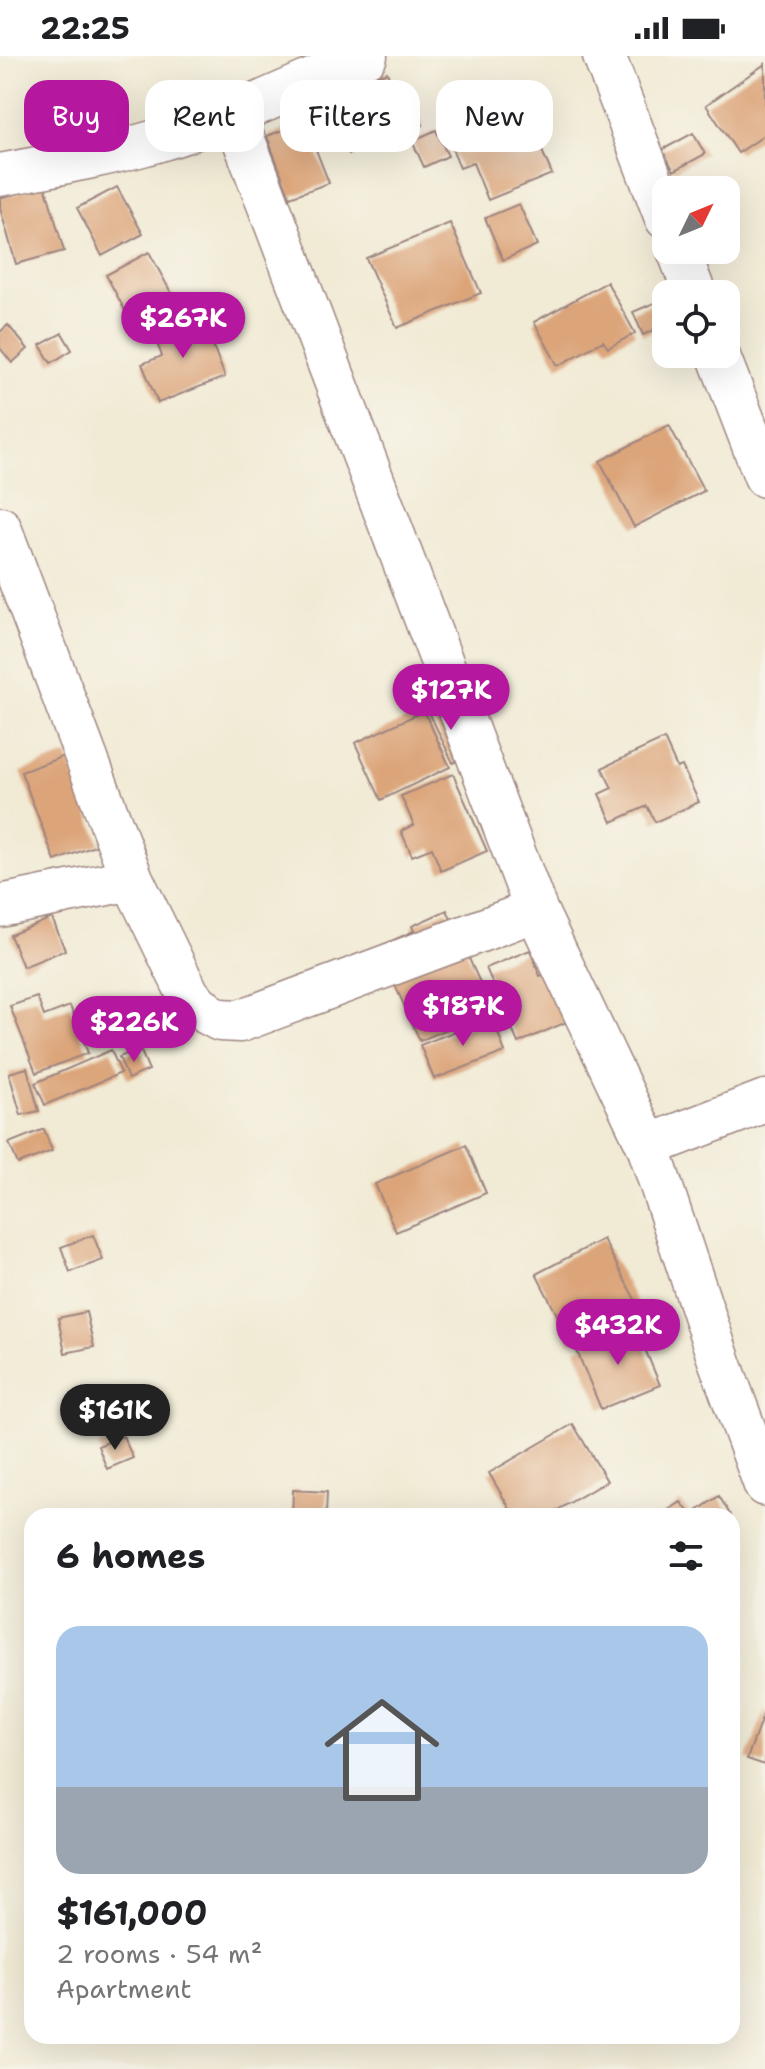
<!DOCTYPE html>
<meta charset="utf-8">
<style>
:root{--surface:#fff;--page:#f6f6f6;--text:#202124;--muted:#757577;--accent:#b5179e}
body{margin:0;font-family:"Shantell Sans",sans-serif;background:var(--page);color:var(--text);height:100vh;display:flex;flex-direction:column;font-size:30px;white-space:nowrap}
*{box-sizing:border-box;margin:0}
p{font-size:26px;color:var(--muted)}
.icon{flex:none;width:44px;height:44px;fill:none;stroke:currentColor;stroke-width:2;stroke-linecap:round;stroke-linejoin:round}
.map{position:relative;flex:1;overflow:hidden}
.sheet{position:absolute;left:24px;top:1452px;width:716px;height:536px;display:flex;flex-direction:column;background:var(--surface);border-radius:24px;box-shadow:0 8px 32px #0002}
.sheet>*{flex:none}
.top-card{position:absolute;left:24px;top:24px;width:718px;height:72px;display:flex;gap:16px}
.needle{width:52px;rotate:47deg}
.fabs{position:absolute;left:652px;top:120px;display:grid;gap:16px}
.fabs a{display:grid;place-items:center;width:88px;height:88px;border-radius:16px;background:var(--surface);box-shadow:0 8px 32px #0002;font-size:40px}
.price{position:absolute;translate:-50% -68px;padding:0 18px;border-radius:28px;background:var(--accent);color:#fff;font-size:26px;line-height:52px;filter:drop-shadow(0 2px 4px #0008)}
.price::after{content:'';position:absolute;left:50%;top:48px;width:24px;height:18px;margin-left:-12px;background:inherit;clip-path:polygon(0 0,100% 0,50% 100%)}
.price.selected{background:#222;color:#fff}
ul{padding:0;list-style:none}
li{display:grid;align-content:center;gap:16px;height:424px;padding:0 32px}
li span{display:grid;place-items:center;height:248px;border-radius:24px;color:#555}
li>.icon{margin-inline-start:auto}
span .icon{width:144px;height:144px;fill:#fffc;stroke-width:1}
li b{font-size:34px}
h2{display:flex;justify-content:space-between;align-items:center;height:96px;padding:0 32px;font-size:34px}
.chip{padding:0 28px;border-radius:24px;background:var(--surface);box-shadow:0 8px 32px #0002;font-size:28px;line-height:72px}
.chip.selected{background:var(--accent);color:#fff}
.status{display:flex;justify-content:space-between;align-items:center;height:56px;padding:0 40px;background:var(--surface);direction:ltr}
.status svg{height:22px;fill:currentColor}
.map>svg:first-child{display:block}
.building{fill:#dca479}
.lines{fill:none;stroke-linecap:round;stroke-linejoin:round}
.minor-casing{stroke:#9e8580;stroke-width:45}
.minor{stroke:#fff;stroke-width:42}
</style>
<div class="status"><b>22:25</b><svg viewBox="0 0 49 12"><path d="M0 12V9h3v3zM5 12V6h3v6zM10 12V3h3v9zM15 12V0h3v12zM26 1h20v11H26zM47 4h2v5h-2z"/></svg></div>
<div class="map">
<svg width="765" height="2013" viewBox="0 0 765 2013">
<rect width="100%" height="100%" fill="#f7f3e8"/>
<filter id="ink" filterUnits="userSpaceOnUse"><feTurbulence type="fractalNoise" baseFrequency=".0125" numOctaves="2"/><feDisplacementMap in="SourceGraphic" scale="16" xChannelSelector="R" yChannelSelector="G"/><feConvolveMatrix kernelMatrix="1 2 1 2 8 2 1 2 1" color-interpolation-filters="sRGB"/></filter>
<filter id="wash" filterUnits="userSpaceOnUse"><feTurbulence type="fractalNoise" baseFrequency=".006" numOctaves="4" result="noise"/><feDisplacementMap in="SourceGraphic" scale="32" xChannelSelector="R" yChannelSelector="G"/><feGaussianBlur stdDeviation="1.8" result="paint"/><feColorMatrix in="noise" values="0 0 0 0 0 0 0 0 0 0 0 0 0 0 0 0 0 1.4 0 .05"/><feComposite in="paint" operator="in"/></filter>
<g filter="url(#wash)">
<rect width="100%" height="100%" fill="#f1ebd5"/>
<g id="blocks">
<path class="building" d="M765,8V79L738,97L706,49Z
M387,16L395,36L407,30L423,69L349,98L329,50L361,36L358,28Z
M517,47L524,66L529,64L552,118L488,144L473,107L460,112L445,76Z
M305,66L329,127L290,141L267,80Z
M436,74L448,100L424,111L412,85Z
M693,77L705,98L674,115L662,94Z
M45,129L64,195L16,208L0,152V142Z
M117,131L143,178L102,200L77,152Z
M519,148L537,189L503,204L485,162Z
M450,167L481,237L397,272L366,202Z
M149,196L174,242L131,266L106,219Z
M607,226L635,277L608,292L603,285L558,310L534,266Z
M666,242V269L643,279L633,256Z
M201,258L225,321L158,347L142,308L162,300L153,277Z
M8,269L28,293L12,307L0,292V276Z
M62,277L72,294L51,307L40,289Z
M669,369L704,435L634,471L600,405Z
M449,646L473,697L453,707L429,656Z
M424,655L450,711L381,744L355,687Z
M664,683L677,712L682,710L699,746L655,766L647,750L612,766L599,738L612,732L602,712Z
M67,699L100,788L55,805L21,716Z
M453,718L487,795L441,815L432,792L412,800L401,775L414,769L401,740Z
M447,854L492,953L420,985L378,891L414,875L412,870Z
M52,862L65,894L23,911L10,879Z
M530,894L540,920L556,914L576,962L518,987L486,912Z
M37,941L44,960L70,950L88,997L36,1017L10,950Z
M492,961L505,996L434,1023L420,989Z
M140,993L149,1014L128,1023L119,1001Z
M111,994L121,1017L45,1049L35,1027Z
M27,1012L39,1055L21,1059L9,1017Z
M44,1073L52,1095L18,1108L9,1087Z
M466,1089L486,1137L396,1176L375,1128Z
M93,1179L103,1204L70,1216L61,1191Z
M603,1183L639,1251L571,1286L536,1218Z
M86,1256L94,1291L65,1297L58,1262Z
M635,1269L660,1329L601,1353L576,1293Z
M573,1368L607,1425L547,1460H514L489,1417Z
M123,1380L133,1402L107,1413L98,1390Z
M293,1434L327,1436L326,1460H292Z
M719,1440L731,1460H659L681,1446L691,1459Z
M765,1653V1709L747,1703Z"/>
</g>
</g>
<g filter="url(#ink)">
<use href="#blocks" fill-opacity="0" stroke="#9e8580" stroke-width="2"/>
<g class="lines">
<defs>
<path id="minor" d="M604,0L666,162
M234,58L536,854L648,1090L718,1301L765,1429
M0,119C52,109 105,100 156,85C228,64 297,30 366,0
M678,194L695,238
M718,298L765,420
M0,472L132,823L189,940L207,957L220,964L240,965L536,854
M0,850L132,823
M648,1090L765,1045"/>
</defs>
<use href="#minor" class="minor-casing"/>
<use href="#minor" class="minor"/>
</g>
</g>
</svg>
<div class="fabs">
<a><svg class="needle" viewBox="-14 -14 28 28"><path d="M0-13l5 13h-10z" fill="#e53935"/><path d="M0 13l5-13h-10z" fill="#757577"/></svg></a>
<a><svg class="icon" aria-label="locate" viewBox="0 0 24 24"><circle cx="12" cy="12" r="6"/><path d="M12 2v4M12 18v4M2 12h4M18 12h4"/></svg></a>
</div>
<b class="price" style="left:183px;top:304px">$267K</b>
<b class="price" style="left:451px;top:676px">$127K</b>
<b class="price" style="left:463px;top:992px">$187K</b>
<b class="price" style="left:134px;top:1008px">$226K</b>
<b class="price" style="left:618px;top:1311px">$432K</b>
<b class="price selected" style="left:115px;top:1396px">$161K</b>
<div class="top-card">
<a class="chip selected">Buy</a>
<a class="chip">Rent</a>
<a class="chip">Filters</a>
<a class="chip">New</a>
</div>
<section class="sheet">
<h2>6 homes<svg class="icon" aria-label="filters" viewBox="0 0 24 24"><path d="M4 7h16M4 17h16"/><circle cx="9" cy="7" r="2"/><circle cx="15" cy="17" r="2"/></svg></h2>
<ul>
<li><span style="background:linear-gradient(#a9c7e8 65%,#9aa5b1 0)"><svg class="icon" aria-label="home" viewBox="0 0 24 24"><path d="M3 11l9-7 9 7M6 9v11h12V9"/></svg></span><div><b>$161,000</b><p>2 rooms · 54 m²</p><p>Apartment</p></div></li>
</ul>
</section>
</div>
